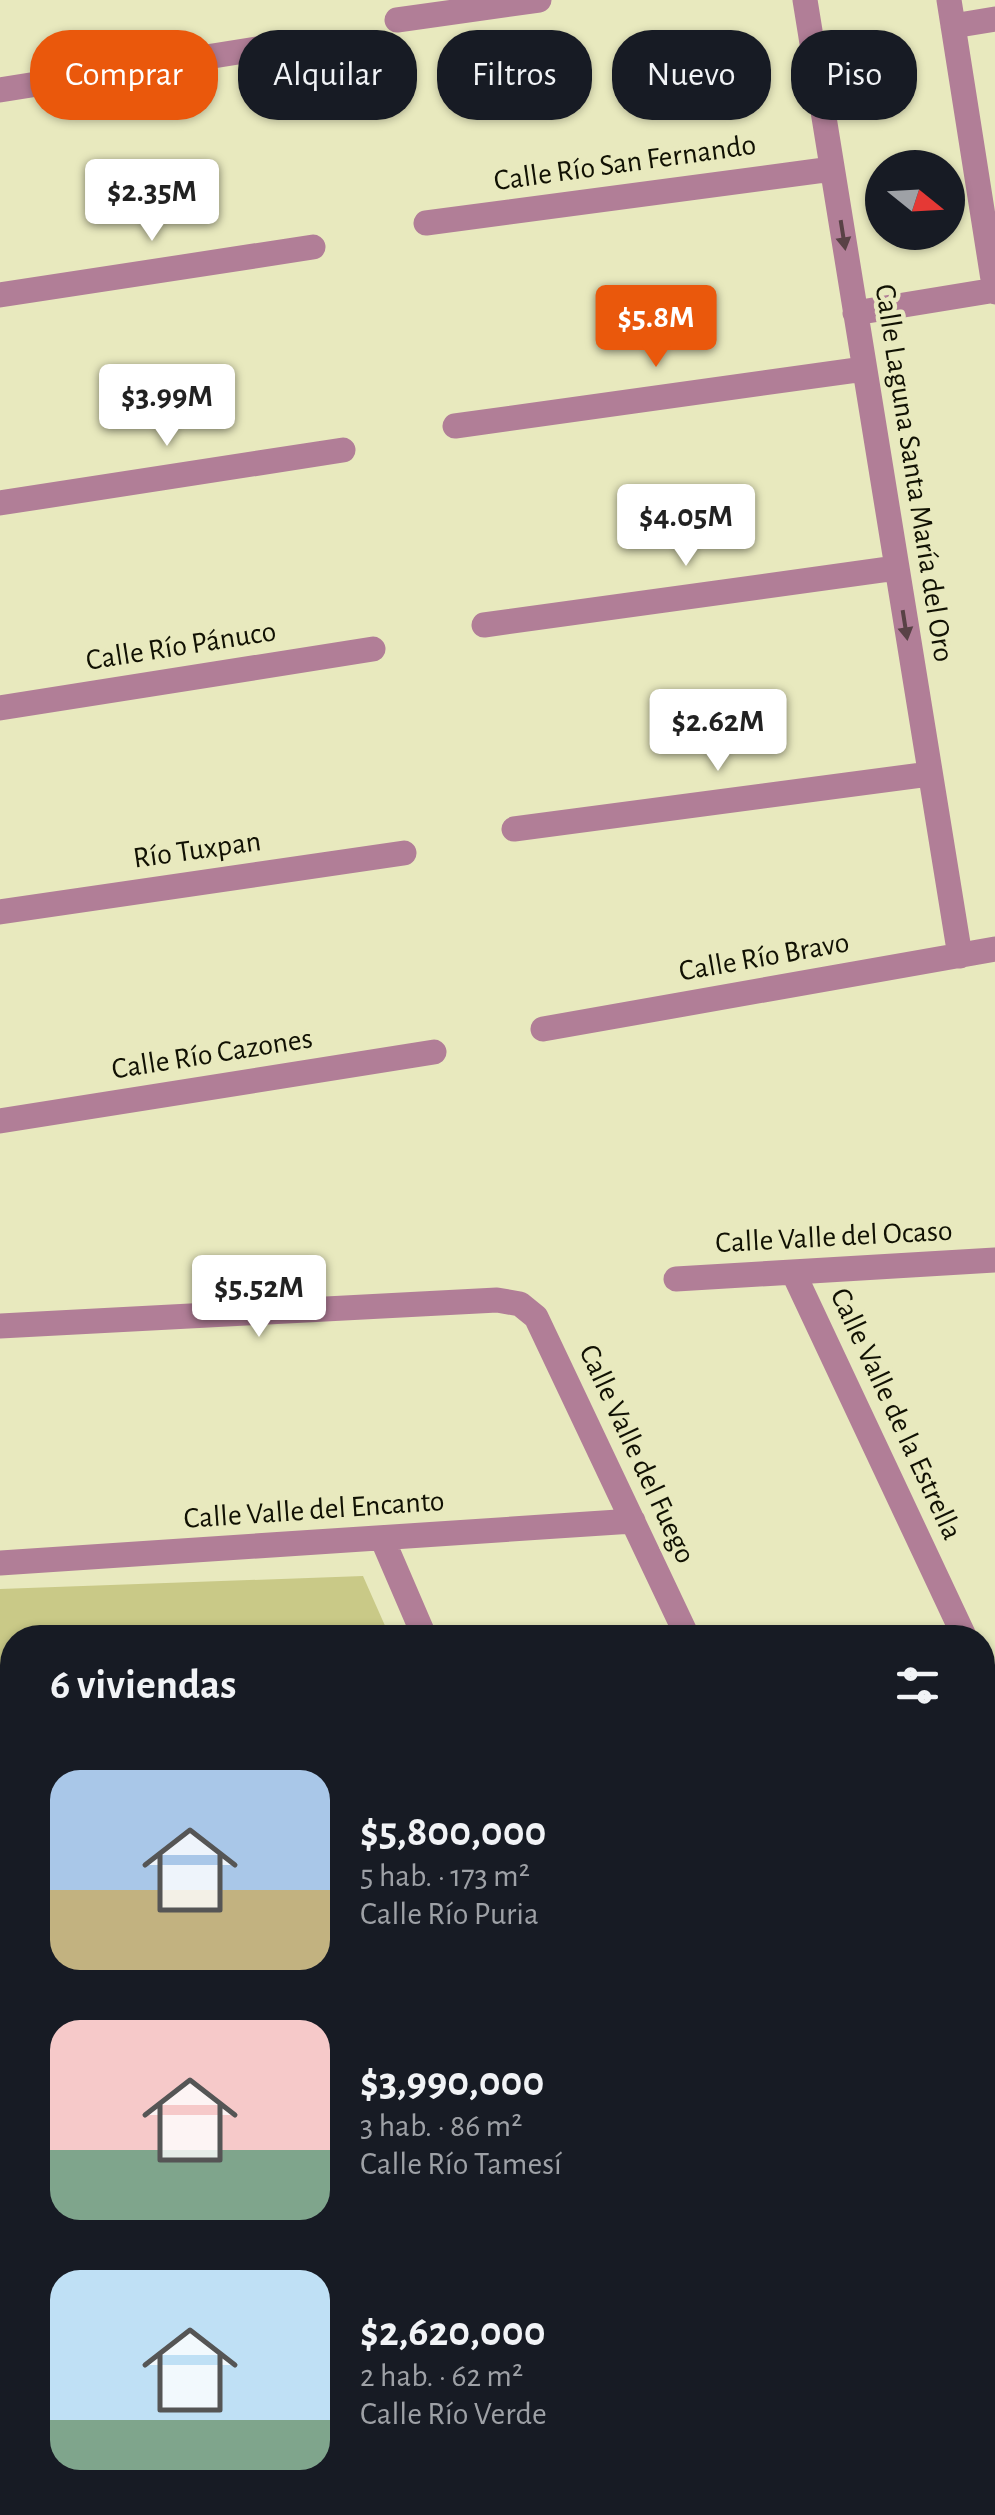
<!DOCTYPE html>
<html lang="es">
<meta charset="utf-8">
<style>
:root{--surface:#171b24;--page:#20242c;--text:#f1f3f6;--muted:#9ea1a6;--accent:#ea580c}
body{margin:0;font-family:"Alegreya Sans",sans-serif;background:var(--page);color:var(--text);height:100vh;display:flex;flex-direction:column;font-size:38px;white-space:nowrap}
*{box-sizing:border-box;margin:0}
p{font-size:32px;color:var(--muted)}
.icon{flex:none;width:55px;height:55px;fill:none;stroke:currentColor;stroke-width:2;stroke-linecap:round;stroke-linejoin:round}
.map{position:relative;flex:1;overflow:hidden}
.drawer{position:absolute;left:0px;top:1625px;width:995px;height:890px;display:flex;flex-direction:column;background:var(--surface);border-radius:40px 40px 0 0;box-shadow:0 2px 8px #0004}
.drawer>*{flex:none}
.banner{position:absolute;left:30px;top:30px;width:935px;height:90px;display:flex;gap:20px}
.needle{width:65px;rotate:108deg}
.fabs{position:absolute;left:865px;top:150px;display:grid;gap:20px}
.fabs a{display:grid;place-items:center;width:100px;height:100px;border-radius:50%;background:var(--surface);box-shadow:0 2px 8px #0004;font-size:50px}
.price{position:absolute;translate:-50% -85px;padding:0 22px;border-radius:10px;background:#fff;color:#222;font-size:32px;line-height:65px;filter:drop-shadow(0 2px 5px #0008)}
.price::after{content:'';position:absolute;left:50%;top:60px;width:30px;height:22px;margin-left:-15px;background:inherit;clip-path:polygon(0 0,100% 0,50% 100%)}
.price.selected{background:var(--accent);color:#fff}
ul{padding:0;list-style:none}
li{display:flex;align-items:center;gap:30px;height:250px;padding:0 50px}
li span{display:grid;place-items:center;flex:none;width:280px;height:200px;border-radius:30px;color:#555}
li>.icon{margin-inline-start:auto}
span .icon{width:120px;height:120px;fill:#fffc;stroke-width:1}
li b{font-size:42px}
h2{display:flex;justify-content:space-between;align-items:center;height:120px;padding:0 50px;font-size:42px}
.tag{padding:0 35px;border-radius:40px;background:var(--surface);box-shadow:0 2px 8px #0004;font-size:35px;line-height:90px}
.tag.selected{background:var(--accent);color:#fff}
.map>svg:first-child{display:block}
.green{fill:#c9c987}
.lines{fill:none;stroke-linecap:round;stroke-linejoin:round}
.minor{stroke:#b17e97;stroke-width:25}
.oneway{fill:#594246}
.labels{text-anchor:middle;dominant-baseline:central;stroke-width:9;stroke-linejoin:round;paint-order:stroke}
.street-label{font-size:30px;fill:#111103;stroke:#e8e9be}
</style>
<div class="map">
<svg width="995" height="2515" viewBox="0 0 995 2515">
<rect width="100%" height="100%" fill="#e8e9be"/>
<path class="green" d="M363,1576L390,1637L12,1638V1877L0,1875V1589Z"/>
<g class="lines">
<path class="minor" d="M805,0L960,956
M949,0L995,292
M397,20L539,0
M953,26L995,19
M0,90L282,45
M426,223L832,169
M0,295L313,247
M855,313L995,290
M455,426L864,369
M0,503L343,450
M484,625L896,568
M0,708L373,649
M514,829L929,774
M0,912L404,853
M543,1029L995,949
M0,1121L434,1052
M793,1272L965,1638
M676,1279L995,1260
M0,1326L497,1300L520,1304L536,1317L688,1638
M382,1538L425,1638
M0,1563L633,1521
M982,1674L995,1701
M0,1914L12,1915
M0,2151L12,2152
M982,2240L995,2246
M0,2376L12,2377
M982,2457L995,2458
M178,2515L179,2502"/>
</g>
<defs><path id="oneway-solid" d="M-6-.8H1V-3.2L6.5 0L1 3.2V.8H-6Z" transform="scale(2.5)"/></defs>
<g class="oneway">
<use href="#oneway-solid" transform="translate(843 235) rotate(81)"/>
<use href="#oneway-solid" transform="translate(905 625) rotate(81)"/>
</g>
<g class="labels">
<g class="street-label">
<text transform="translate(625 163) rotate(-8)">Calle Río San Fernando</text>
<text transform="translate(914 473) rotate(81)">Calle Laguna Santa María del Oro</text>
<text transform="translate(181 646) rotate(-9)">Calle Río Pánuco</text>
<text transform="translate(197 850) rotate(-8)">Río Tuxpan</text>
<text transform="translate(764 957) rotate(-10)">Calle Río Bravo</text>
<text transform="translate(212 1054) rotate(-9)">Calle Río Cazones</text>
<text transform="translate(834 1237) rotate(-3)">Calle Valle del Ocaso</text>
<text transform="translate(896 1414) rotate(65)">Calle Valle de la Estrella</text>
<text transform="translate(637 1454) rotate(65)">Calle Valle del Fuego</text>
<text transform="translate(314 1510) rotate(-4)">Calle Valle del Encanto</text>
</g>
</g>
</svg>
<div class="fabs">
<a><svg class="needle" viewBox="-14 -14 28 28"><path d="M0-13l5 13h-10z" fill="#e53935"/><path d="M0 13l5-13h-10z" fill="#9ea1a6"/></svg></a>
</div>
<b class="price" style="left:152px;top:244px">$2.35M</b>
<b class="price selected" style="left:656px;top:370px">$5.8M</b>
<b class="price" style="left:167px;top:449px">$3.99M</b>
<b class="price" style="left:686px;top:569px">$4.05M</b>
<b class="price" style="left:718px;top:774px">$2.62M</b>
<b class="price" style="left:259px;top:1340px">$5.52M</b>
<div class="banner">
<a class="tag selected">Comprar</a>
<a class="tag">Alquilar</a>
<a class="tag">Filtros</a>
<a class="tag">Nuevo</a>
<a class="tag">Piso</a>
</div>
<section class="drawer">
<h2>6 viviendas<svg class="icon" aria-label="filters" viewBox="0 0 24 24"><path d="M4 7h16M4 17h16"/><circle cx="9" cy="7" r="2"/><circle cx="15" cy="17" r="2"/></svg></h2>
<ul>
<li><span style="background:linear-gradient(#a9c7e8 60%,#c2b280 0)"><svg class="icon" aria-label="home" viewBox="0 0 24 24"><path d="M3 11l9-7 9 7M6 9v11h12V9"/></svg></span><div><b>$5,800,000</b><p>5 hab. · 173 m²</p><p>Calle Río Puria</p></div></li>
<li><span style="background:linear-gradient(#f6c9c9 65%,#7fa58c 0)"><svg class="icon" aria-label="home" viewBox="0 0 24 24"><path d="M3 11l9-7 9 7M6 9v11h12V9"/></svg></span><div><b>$3,990,000</b><p>3 hab. · 86 m²</p><p>Calle Río Tamesí</p></div></li>
<li><span style="background:linear-gradient(#bfe0f5 75%,#7fa58c 0)"><svg class="icon" aria-label="home" viewBox="0 0 24 24"><path d="M3 11l9-7 9 7M6 9v11h12V9"/></svg></span><div><b>$2,620,000</b><p>2 hab. · 62 m²</p><p>Calle Río Verde</p></div></li>
</ul>
</section>
</div>
